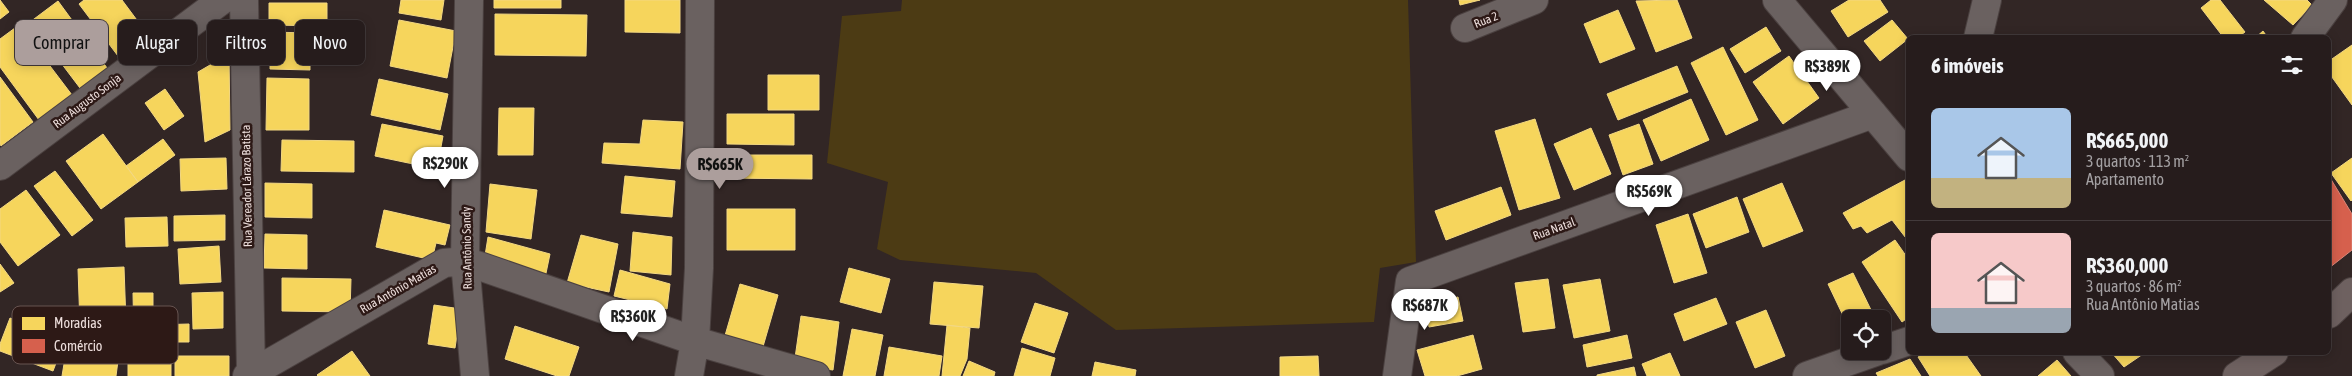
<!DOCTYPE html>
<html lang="pt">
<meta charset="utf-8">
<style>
:root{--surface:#261c1c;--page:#322929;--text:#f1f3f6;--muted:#a4a1a3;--line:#423a3b;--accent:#ac9e9c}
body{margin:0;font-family:"Asap Condensed",sans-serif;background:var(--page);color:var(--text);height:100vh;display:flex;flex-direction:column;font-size:19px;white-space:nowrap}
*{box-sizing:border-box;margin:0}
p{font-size:16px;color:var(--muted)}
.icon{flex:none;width:28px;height:28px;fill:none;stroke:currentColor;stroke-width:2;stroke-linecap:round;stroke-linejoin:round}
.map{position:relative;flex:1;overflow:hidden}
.panel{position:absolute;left:1906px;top:35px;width:425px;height:320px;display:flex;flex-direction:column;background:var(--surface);border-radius:8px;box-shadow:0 2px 12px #0003,0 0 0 1px var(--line)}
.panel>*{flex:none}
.guide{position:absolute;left:15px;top:20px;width:475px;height:45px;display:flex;gap:10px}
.controls{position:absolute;left:1841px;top:310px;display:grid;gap:10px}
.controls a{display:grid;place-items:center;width:50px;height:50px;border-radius:8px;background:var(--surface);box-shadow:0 2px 12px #0003,0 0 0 1px var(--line);font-size:25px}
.price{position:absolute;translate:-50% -42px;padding:0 11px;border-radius:18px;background:#fff;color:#222;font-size:16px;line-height:32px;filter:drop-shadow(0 1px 2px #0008)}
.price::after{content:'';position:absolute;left:50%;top:30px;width:15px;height:11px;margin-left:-8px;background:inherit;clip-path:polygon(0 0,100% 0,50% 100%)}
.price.on{background:var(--accent);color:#111}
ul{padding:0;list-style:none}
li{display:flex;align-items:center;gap:15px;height:125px;padding:0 25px}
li+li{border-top:1px solid var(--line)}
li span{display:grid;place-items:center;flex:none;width:140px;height:100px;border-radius:8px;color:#555}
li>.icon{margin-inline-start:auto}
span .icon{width:60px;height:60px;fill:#fffc;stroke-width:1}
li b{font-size:21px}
h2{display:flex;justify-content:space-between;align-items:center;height:60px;padding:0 25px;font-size:21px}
.chip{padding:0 18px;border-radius:8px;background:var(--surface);box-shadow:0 2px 12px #0003,0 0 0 1px var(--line);font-size:18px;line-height:45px}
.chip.on{background:var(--accent);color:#111}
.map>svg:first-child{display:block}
.green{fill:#4c3b14}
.homes{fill:#f6d55c;stroke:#f3d882}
.shops{fill:#d6604d;stroke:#dd8678}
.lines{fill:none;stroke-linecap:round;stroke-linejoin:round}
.minor-casing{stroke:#4b4140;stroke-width:30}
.major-casing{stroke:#4b4140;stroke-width:30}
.minor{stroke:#6a6160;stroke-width:28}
.major{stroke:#6e6160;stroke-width:28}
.labels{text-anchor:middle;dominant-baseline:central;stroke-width:5;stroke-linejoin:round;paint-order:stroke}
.street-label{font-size:12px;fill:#eddedc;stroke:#2d1916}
.key{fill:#2d1916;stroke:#675451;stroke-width:1}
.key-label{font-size:14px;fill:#eddedc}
</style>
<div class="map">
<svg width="2352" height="376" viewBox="0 0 2352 376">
<rect width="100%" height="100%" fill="#322625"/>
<path class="green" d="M902,0H1408L1416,262L1380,268L1374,322L1116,330L1036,273L900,260L877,249L888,182L827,163L842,16L901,11Z"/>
<path class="homes" d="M0,0L9,12L0,19Z
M84,0H122L148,35L118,56L79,4Z
M401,0H444L441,20L399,13Z
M494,0H561V8H494Z
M625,0H680V33L625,32Z
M1459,0H1480L1460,5Z
M1677,0L1692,38L1656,52L1636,1Z
M1849,0H1880L1888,12L1848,37L1831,11Z
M2211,0H2220L2245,32L2237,38H2224L2201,8Z
M2264,0H2307L2312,5L2293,25Z
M58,1L110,72L83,92L30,22Z
M269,3H327V26L269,25Z
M1618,10L1635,49L1600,63L1584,24Z
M495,14L587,15L586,56L495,55Z
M399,20L456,31L447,78L390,66Z
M1892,20L1908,39L1880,61L1864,41Z
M19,25L72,95L39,120L0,67V39Z
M1766,27L1781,51L1745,73L1730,49Z
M2263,31L2268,38H2255Z
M270,32L310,33V70L270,69Z
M2352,45V105L2329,73V61Z
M1723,47L1758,120L1726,135L1691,63Z
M229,54L230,130L205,142L198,72Z
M1789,56L1819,98L1783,124L1753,82Z
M1677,66L1688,92L1618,120L1607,94Z
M768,75H819V110H768Z
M0,77L33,122L1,146L0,144Z
M267,78L309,79V130H266Z
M379,79L448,94L440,130L371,115Z
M165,89L184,116L164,130L145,103Z
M1691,99L1709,140L1661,161L1643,120Z
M499,108H534L533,155H498Z
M727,114H794V145L727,144Z
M1535,119L1560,198L1519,210L1495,131Z
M643,120L683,122L680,169L602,163L604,143L640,144Z
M382,124L443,136L437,169L375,156Z
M1639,124L1653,164L1623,175L1609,135Z
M1591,128L1611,174L1574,190L1554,144Z
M103,134L138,182L101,209L66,161Z
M163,139L175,155L138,182L126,166Z
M282,140L354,141V172L281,171Z
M726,155H812V179L726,178Z
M226,158L227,189L181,191L180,159Z
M2352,158V200L2351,201L2331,173Z
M55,171L93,220L72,236L34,186Z
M625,176L675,181L672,217L621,213Z
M1905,180L1909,184V242L1892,220L1867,233L1861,226L1853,229L1843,213Z
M265,183L312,184V218L265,217Z
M1782,183L1803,231L1763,247L1743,199Z
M490,184L537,190L531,239L486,232Z
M1501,187L1511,215L1446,240L1435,211Z
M26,190L60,235L18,266L0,242V209Z
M1737,197L1749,232L1706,248L1693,214Z
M727,209H795V250H727Z
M384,210L450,225L445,245L436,243L432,260L376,247Z
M1688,214L1707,273L1674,283L1656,225Z
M225,215V240L174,241V216Z
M167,217L168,246L126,247L125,218Z
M633,232L672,237L671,275L630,271Z
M265,234L307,235V269L264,268Z
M581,235L618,244L609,292L567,283Z
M488,237L550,254L545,278L484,262Z
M1895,240L1909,260V317L1902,322L1862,262Z
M219,246L221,282L180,284L178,249Z
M0,264L14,283L0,292Z
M124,267L126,323L80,325L78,269Z
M849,268L890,279L881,313L840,302Z
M620,270L670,284L667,309L614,296Z
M1853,273L1873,314L1862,319H1850V325L1848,326L1828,284Z
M282,278L351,279L350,312L282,311Z
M1548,279L1555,328L1523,332L1515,283Z
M1600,279L1610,331L1574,338L1563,285Z
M934,282L983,286L979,328L930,324Z
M740,284L778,295L762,350L724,339Z
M223,292V328L193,329L192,293Z
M133,293H153V325L189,324V342H134Z
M1458,297L1463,321L1429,327L1425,304Z
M1716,298L1727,324L1684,341L1674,314Z
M1035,303L1068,313L1054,353L1021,342Z
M434,305L461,309L455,348L428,344Z
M1766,310L1785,356L1755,368L1736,322Z
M801,316L839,322L833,370L794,365Z
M10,318L65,339L53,371L0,351V344Z
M947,325L970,328L967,359L960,376H942Z
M515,326L579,347L569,376H557L505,359Z
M852,329L883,335L875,376H843Z
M1473,335L1482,369L1457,376H1425L1417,350Z
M1627,335L1632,358L1587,367L1583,345Z
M67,346L119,353L116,376H62Z
M889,347L942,356L939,376H884Z
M1022,348L1055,358L1050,376H1014Z
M352,351L370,376H318L317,375Z
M1928,352H1964L1981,376H1930L1918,357Z
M2111,352H2146L2124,367Z
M1670,353L1680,376H1647L1642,364Z
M128,355H171V376H128Z
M175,356H229V376H175Z
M1318,356L1319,376H1280V357Z
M1910,359L1921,376H1878L1876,373Z
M2057,360L2071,376H2038Z
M969,361L995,372L994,376H963Z
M1095,362L1136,370L1135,376H1092Z
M1634,367L1636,376H1597V375Z"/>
<path class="shops" d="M2329,176L2352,214V250L2329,268Z"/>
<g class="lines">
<defs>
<path id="minor" d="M244,0L251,373
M469,0L465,261L475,376
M1777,0L1909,157
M1465,28L1534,0
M1978,38L1987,0
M2305,38L2333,0
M0,166L222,0
M1882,350L1909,341
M2077,352L2100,376
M247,376L444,263L465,261L695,341L816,376
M689,376L695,341L699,268L700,0
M1397,376L1410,281L1873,114
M1807,376L1878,351"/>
<path id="major" d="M2329,314L2352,292
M2237,376L2274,352"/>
</defs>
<use href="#minor" class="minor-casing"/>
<use href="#major" class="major-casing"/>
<use href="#minor" class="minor"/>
<use href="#major" class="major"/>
</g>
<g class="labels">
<g class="street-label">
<text transform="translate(1486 20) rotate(-22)">Rua 2</text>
<text transform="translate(87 101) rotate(-37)">Rua Augusto Sonja</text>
<text transform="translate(247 186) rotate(-91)">Rua Vereador Lárazo Batista</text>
<text transform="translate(1554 229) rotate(-20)">Rua Natal</text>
<text transform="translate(467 248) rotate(-91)">Rua Antônio Sandy</text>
<text transform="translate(398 289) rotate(-30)">Rua Antônio Matias</text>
</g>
</g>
<rect x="12" y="306" width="166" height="58" rx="8" class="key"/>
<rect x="22" y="317" width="23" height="13" fill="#f6d55c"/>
<rect x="22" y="339" width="23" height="14" fill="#d6604d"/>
<g class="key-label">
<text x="54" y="328">Moradias</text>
<text x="54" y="351">Comércio</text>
</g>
</svg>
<div class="controls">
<a><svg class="icon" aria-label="locate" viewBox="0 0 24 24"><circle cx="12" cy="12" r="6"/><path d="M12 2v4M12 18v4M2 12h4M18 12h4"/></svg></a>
</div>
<b class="price" style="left:1827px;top:92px">R$389K</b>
<b class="price" style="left:445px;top:189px">R$290K</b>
<b class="price on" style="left:720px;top:190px">R$665K</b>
<b class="price" style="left:1649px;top:217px">R$569K</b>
<b class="price" style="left:1425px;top:331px">R$687K</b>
<b class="price" style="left:633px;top:342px">R$360K</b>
<div class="guide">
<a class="chip on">Comprar</a>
<a class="chip">Alugar</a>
<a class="chip">Filtros</a>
<a class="chip">Novo</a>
</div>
<section class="panel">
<h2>6 imóveis<svg class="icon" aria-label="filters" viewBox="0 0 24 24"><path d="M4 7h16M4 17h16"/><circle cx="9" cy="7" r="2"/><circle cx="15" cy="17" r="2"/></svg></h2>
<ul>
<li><span style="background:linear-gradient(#a9c7e8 70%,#c2b280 0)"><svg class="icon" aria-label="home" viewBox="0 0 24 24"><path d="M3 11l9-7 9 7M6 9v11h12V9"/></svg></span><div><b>R$665,000</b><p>3 quartos · 113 m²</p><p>Apartamento</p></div></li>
<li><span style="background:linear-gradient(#f6c9c9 75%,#9aa5b1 0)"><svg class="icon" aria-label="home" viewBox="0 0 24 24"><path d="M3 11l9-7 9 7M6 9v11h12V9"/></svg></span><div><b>R$360,000</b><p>3 quartos · 86 m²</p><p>Rua Antônio Matias</p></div></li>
</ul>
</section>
</div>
